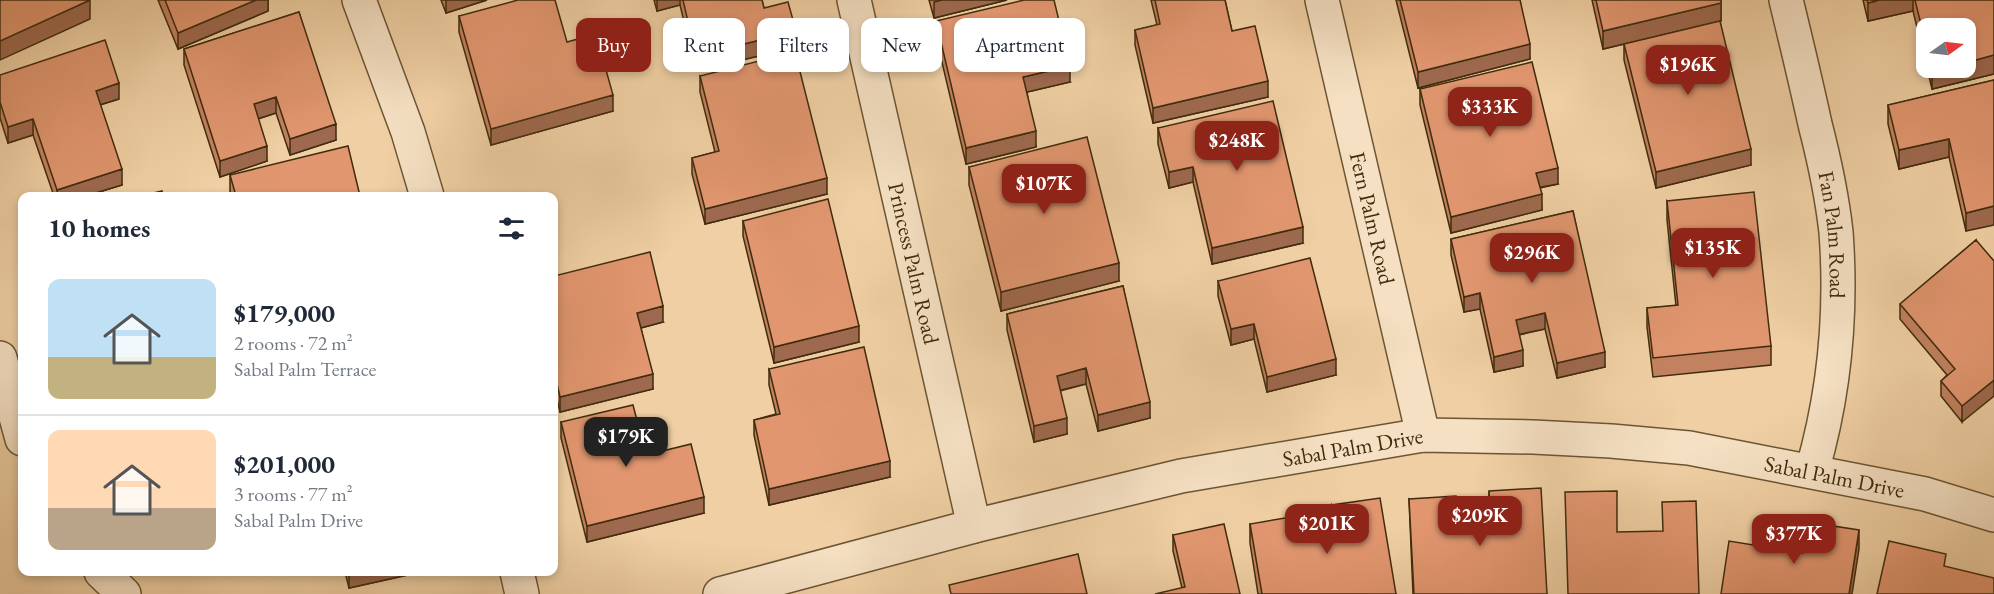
<!DOCTYPE html>
<meta charset="utf-8">
<style>
:root{--surface:#fff;--page:#f6f6f7;--text:#1f2937;--muted:#747a83;--line:#e0e1e3;--accent:#8f2418}
body{margin:0;font-family:"EB Garamond",serif;background:var(--page);color:var(--text);height:100vh;display:flex;flex-direction:column;font-size:22px;white-space:nowrap}
*{box-sizing:border-box;margin:0}
p{font-size:20px;color:var(--muted)}
.icon{flex:none;width:33px;height:33px;fill:none;stroke:currentColor;stroke-width:2;stroke-linecap:round;stroke-linejoin:round}
.map{position:relative;flex:1;overflow:hidden}
.panel{position:absolute;left:18px;top:192px;width:540px;height:384px;display:flex;flex-direction:column;background:var(--surface);border-radius:12px;box-shadow:0 3px 9px #0003}
.panel>*{flex:none}
.banner{position:absolute;left:576px;top:18px;width:570px;height:54px;display:flex;gap:12px}
.needle{width:39px;rotate:76deg}
.fabs{position:absolute;left:1916px;top:18px;display:grid;gap:12px}
.fabs a{display:grid;place-items:center;width:60px;height:60px;border-radius:12px;background:var(--surface);box-shadow:0 3px 9px #0003;font-size:30px}
.price{position:absolute;translate:-50% -51px;padding:0 14px;border-radius:12px;background:var(--accent);color:#fff;font-size:20px;line-height:39px;filter:drop-shadow(0 2px 3px #0008)}
.price::after{content:'';position:absolute;left:50%;top:36px;width:18px;height:14px;margin-left:-9px;background:inherit;clip-path:polygon(0 0,100% 0,50% 100%)}
.price.active{background:#222;color:#fff}
ul{padding:0;list-style:none}
li{display:flex;align-items:center;gap:18px;height:150px;padding:0 30px}
li+li{border-top:2px solid var(--line)}
li span{display:grid;place-items:center;flex:none;width:168px;height:120px;border-radius:12px;color:#555}
li>.icon{margin-inline-start:auto}
span .icon{width:72px;height:72px;fill:#fffc;stroke-width:1}
li b{font-size:26px}
h2{display:flex;justify-content:space-between;align-items:center;height:72px;padding:0 30px;font-size:26px}
.pill{padding:0 21px;border-radius:12px;background:var(--surface);box-shadow:0 3px 9px #0003;font-size:21px;line-height:54px}
.pill.active{background:var(--accent);color:#fff}
.map>svg:first-child{display:block}
.lines{fill:none;stroke-linecap:round;stroke-linejoin:round}
.minor-casing{stroke:#6c5533;stroke-width:36}
.minor{stroke:#f5e0c3;stroke-width:33}
.wall{fill:#c2815f;stroke:#402c0e;stroke-width:1.5}
.shaded-wall{fill:#9e694e;stroke:#402c0e;stroke-width:1.5}
.building{fill:#e1966f;stroke:#402c0e;stroke-width:1.5}
.labels{text-anchor:middle;dominant-baseline:central;stroke-width:4.5;stroke-linejoin:round;paint-order:stroke}
.street-label{font-size:22px;fill:#402c0e;stroke:#f5e0c3}
</style>
<div class="map">
<svg width="1994" height="594" viewBox="0 0 1994 594">
<rect width="100%" height="100%" fill="#efcfa3"/>
<filter id="stains"><feTurbulence type="fractalNoise" baseFrequency=".00333" numOctaves="4"/><feColorMatrix values="0 0 0 0 .2 0 0 0 0 .09 0 0 0 0 .02 0 0 0 .5 -.17"/></filter>
<radialGradient id="worn" r=".72"><stop offset=".6" stop-color="#630" stop-opacity="0"/><stop offset="1" stop-color="#630" stop-opacity=".3"/></radialGradient>
<g class="lines">
<defs>
<g id="minor">
<path d="M359,0L408,132L427,196"/>
<path id="s1" d="M854,0L974,526"/>
<path id="s2" d="M1322,0L1423,435"/>
<path id="s3" d="M1786,0C1796,41 1806,83 1815,124C1824,159 1832,196 1836,232C1842,313 1835,392 1812,471"/>
<path d="M0,358L22,439"/>
<path d="M101,572L124,594"/>
<path d="M517,572L522,594"/>
<path id="s4" d="M720,594L974,526L1181,476L1423,435L1533,437L1611,441L1689,448L1925,494L1994,515"/>
</g>
</defs>
<use href="#minor" class="minor-casing"/>
<use href="#minor" class="minor"/>
</g>
<path class="wall" d="M158,0H268V11L178,49Z
M441,0H487L446,13Z
M654,0H762L764,8L796,47L696,71L680,5L657,11Z
M929,0H1007L934,18Z
M1151,0H1225L1232,31L1268,97L1153,123L1135,45V30L1157,25Z
M1396,0H1520L1530,59L1418,88Z
M1592,0H1721V21L1720,22L1751,165L1656,188L1624,60V44L1603,49Z
M1863,0H1994V74L1932,89L1927,68H1965V28H1926V64L1913,11L1868,21Z
M299,12L336,140L290,155L276,113L258,119L267,161L220,177L184,65V49Z
M459,16L567,42L613,111L491,145L459,32Z
M936,21L1070,82L1027,92L1036,147L966,164L936,37Z
M0,75L119,99L100,105L122,185L86,196H54L33,135L8,143L0,118Z
M700,76L827,194L705,224L692,174V158L715,152L700,92Z
M1994,80L1966,231L1949,157L1899,169L1888,124V105Z
M1420,89L1558,184L1540,188L1542,210L1451,233L1420,105Z
M1158,128L1303,243L1212,264L1193,182L1169,188L1158,144Z
M969,167L1119,281L1001,311L969,185Z
M230,175L360,196H232L230,191Z
M1667,201L1771,346V365L1653,377L1647,327V308L1676,306L1667,220Z
M1573,211L1605,367L1557,378L1545,329L1519,335L1523,366L1494,372L1480,309L1464,312L1451,255V239Z
M743,221L859,342L774,363L743,236Z
M1976,240L1962,422L1941,396V381L1947,375L1900,319V304Z
M554,276L663,322L641,328L653,389L560,412L554,386Z
M1218,281L1336,375L1267,392L1254,339L1231,345L1218,296Z
M1123,286L1150,418L1098,431L1086,384L1060,391L1067,434L1034,442L1007,330V314Z
M769,369L890,477L769,505L754,435V420L776,414L769,385Z
M561,422L646,455L704,513L587,542L561,438Z
M1489,491L1547,594H1413L1409,499L1458,534L1490,533Z
M1332,505L1396,594H1258L1250,543V524L1301,541L1334,536L1332,524Z
M1173,535L1240,594L1182,588L1173,551Z
M345,572H421L349,588Z"/>
<path class="shaded-wall" d="M90,0V19L0,60V41Z
M256,0H268V11L178,49V33Z
M446,0H487L446,13Z
M657,0H680V5L657,11Z
M942,0H1007L934,18V2Z
M1879,0H1913V11L1868,21V3Z
M1721,3V21L1603,49V31Z
M796,31V47L696,71V56Z
M1530,44V59L1418,88V72Z
M1994,55V74L1932,89V71L1945,68H1965V63Z
M1070,66V82L1023,93V77Z
M1268,81V97L1153,123V108Z
M119,83V99L96,106V91Z
M613,95V111L491,145V129Z
M276,97V113L254,120V104Z
M33,119V135L8,143V127Z
M336,124V140L290,155V139Z
M1036,131V147L966,164V148Z
M1949,139V157L1899,169V150Z
M267,146V161L220,177V161Z
M1751,149V165L1656,188V172Z
M1193,167V182L1169,188V172Z
M1558,168V184L1536,188V173Z
M122,169V185L86,196H57V190Z
M827,178V194L705,224V209Z
M1542,194V210L1451,233V217Z
M1994,206V225L1966,231V213Z
M1303,227V243L1212,264V248Z
M1119,263V281L1001,311V292Z
M1480,293V309L1464,312V297Z
M663,306V322L637,329V313Z
M1545,313V329L1516,335V320Z
M1254,324V339L1231,345V329Z
M859,326V342L774,363V347Z
M1523,350V366L1494,372V357Z
M1605,352V367L1557,378V363Z
M1336,359V375L1267,392V377Z
M1086,368V384L1057,391V376Z
M653,374V389L560,412V397Z
M1994,380V396L1962,422V406Z
M1150,402V418L1098,431V415Z
M1067,418V434L1034,442V426Z
M890,461V477L769,505V489Z
M704,497V513L587,542V526Z
M1859,530V549L1852,594H1849Z
M354,572H421L349,588V573Z"/>
<path class="building" d="M0,0H90L0,41Z
M165,0H256L178,33Z
M518,0H555L567,42L596,34L613,95L491,129L459,16Z
M683,0H762L764,8L788,2L796,31L696,56Z
M1024,0H1054L1070,66L1023,77L1036,131L966,148L936,21Z
M1155,0H1225L1232,31L1255,26L1268,81L1153,108L1135,30L1160,24Z
M1400,0H1520L1530,44L1418,72Z
M1596,0H1721V3L1603,31Z
M1867,0H1879L1868,3Z
M1915,0H1994V55L1965,63V28H1926V45Z
M299,12L336,124L290,139L276,97L254,104L267,146L220,161L184,49Z
M1720,21L1751,149L1656,172L1624,44Z
M105,40L119,83L96,91L122,169L57,190L33,119L8,127L0,102V75Z
M795,52L827,178L705,209L692,158L719,151L700,76Z
M1532,62L1558,168L1536,173L1542,194L1451,217L1420,89Z
M1931,68H1945L1932,71Z
M1994,80V206L1966,213L1949,139L1899,150L1888,105Z
M1273,101L1303,227L1212,248L1193,167L1169,172L1158,128Z
M1087,137L1119,263L1001,292L969,167Z
M348,146L360,196H236L230,175Z
M162,191L163,196H141Z
M1754,192L1771,346L1653,358L1647,308L1678,305L1667,201Z
M828,199L859,326L774,347L743,221Z
M1573,211L1605,352L1557,363L1545,313L1516,320L1523,350L1494,357L1480,293L1464,297L1451,239Z
M1976,240L1994,261V380L1962,406L1941,381L1955,369L1900,304Z
M650,252L663,306L637,313L653,374L560,397L554,371V276Z
M1310,258L1336,359L1267,377L1254,324L1231,329L1218,281Z
M1123,286L1150,402L1098,415L1086,368L1057,376L1067,418L1034,426L1007,314Z
M864,347L890,461L769,489L754,420L780,414L769,369Z
M633,405L646,455L691,444L704,497L587,526L561,422Z
M1541,488L1547,594H1414L1409,499L1456,496L1458,534L1491,533L1489,491Z
M1617,491V532L1663,531L1662,502L1696,501L1699,594H1568L1565,492Z
M1380,498L1396,594H1262L1250,524L1297,516L1301,541L1337,535L1332,505Z
M1807,522L1859,530L1849,594H1721L1729,541L1803,553Z
M1224,524L1240,594H1155L1185,587L1173,535Z
M1889,541L1946,554L1944,566L1994,578V594H1877Z
M1078,554L1087,594H951L949,585Z"/>
<g class="labels">
<g class="street-label">
<text stroke="none"><textPath href="#s2" startOffset="224">Fern Palm Road</textPath></text>
<text stroke="none"><textPath href="#s3" startOffset="240">Fan Palm Road</textPath></text>
<text stroke="none"><textPath href="#s1" startOffset="270">Princess Palm Road</textPath></text>
<text stroke="none"><textPath href="#s4" startOffset="650">Sabal Palm Drive</textPath></text>
<text stroke="none"><textPath href="#s4" startOffset="1136">Sabal Palm Drive</textPath></text>
</g>
</g>
<rect width="100%" height="100%" filter="url(#stains)"/>
<rect width="100%" height="100%" fill="url(#worn)"/>
</svg>
<div class="fabs">
<a><svg class="needle" viewBox="-14 -14 28 28"><path d="M0-13l5 13h-10z" fill="#e53935"/><path d="M0 13l5-13h-10z" fill="#747a83"/></svg></a>
</div>
<b class="price" style="left:1688px;top:96px">$196K</b>
<b class="price" style="left:1490px;top:138px">$333K</b>
<b class="price" style="left:1237px;top:172px">$248K</b>
<b class="price" style="left:1044px;top:215px">$107K</b>
<b class="price" style="left:1713px;top:279px">$135K</b>
<b class="price" style="left:1532px;top:284px">$296K</b>
<b class="price active" style="left:626px;top:468px">$179K</b>
<b class="price" style="left:1480px;top:547px">$209K</b>
<b class="price" style="left:1327px;top:555px">$201K</b>
<b class="price" style="left:1794px;top:565px">$377K</b>
<div class="banner">
<a class="pill active">Buy</a>
<a class="pill">Rent</a>
<a class="pill">Filters</a>
<a class="pill">New</a>
<a class="pill">Apartment</a>
</div>
<section class="panel">
<h2>10 homes<svg class="icon" aria-label="filters" viewBox="0 0 24 24"><path d="M4 7h16M4 17h16"/><circle cx="9" cy="7" r="2"/><circle cx="15" cy="17" r="2"/></svg></h2>
<ul>
<li><span style="background:linear-gradient(#bfe0f5 65%,#c2b280 0)"><svg class="icon" aria-label="home" viewBox="0 0 24 24"><path d="M3 11l9-7 9 7M6 9v11h12V9"/></svg></span><div><b>$179,000</b><p>2 rooms · 72 m²</p><p>Sabal Palm Terrace</p></div></li>
<li><span style="background:linear-gradient(#ffd9b3 65%,#b9a48a 0)"><svg class="icon" aria-label="home" viewBox="0 0 24 24"><path d="M3 11l9-7 9 7M6 9v11h12V9"/></svg></span><div><b>$201,000</b><p>3 rooms · 77 m²</p><p>Sabal Palm Drive</p></div></li>
</ul>
</section>
</div>
